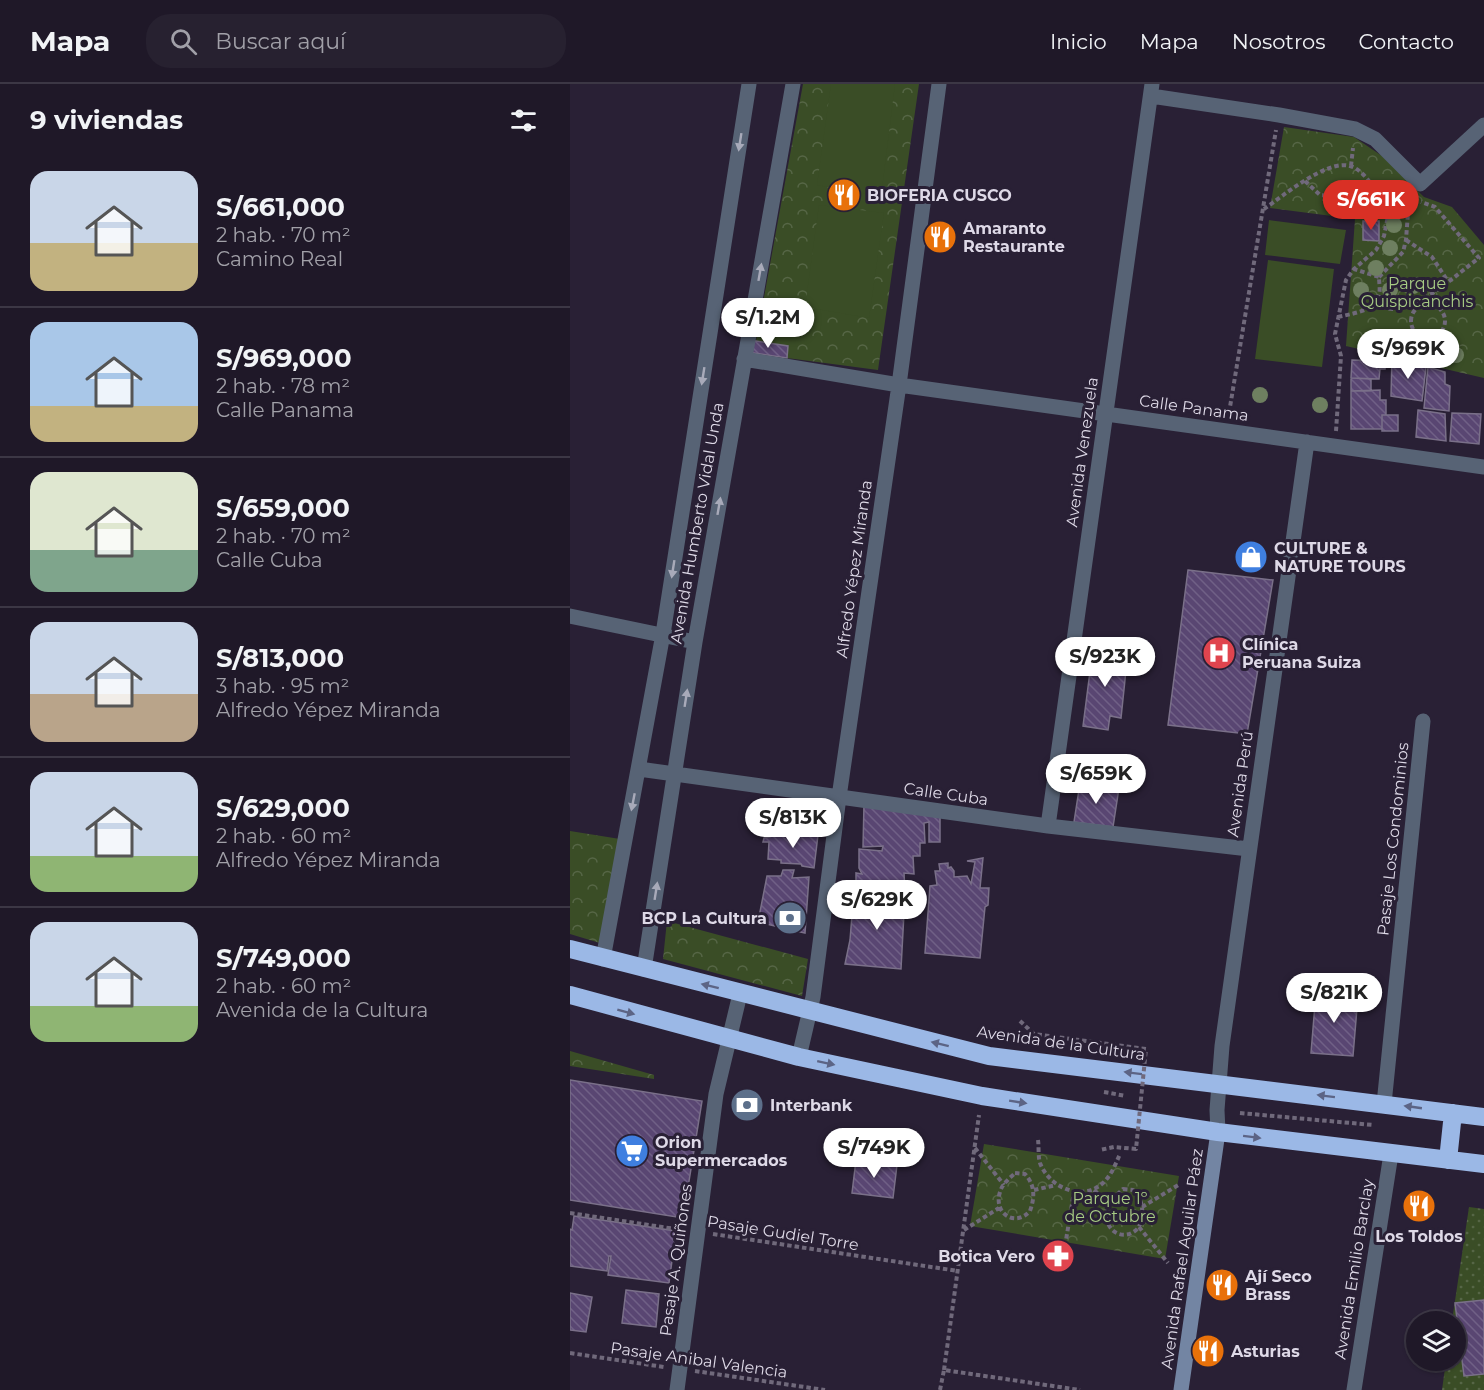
<!DOCTYPE html>
<html lang="es">
<meta charset="utf-8">
<style>
:root{--surface:#1f1828;--page:#272130;--text:#f1f3f6;--muted:#a1a0a8;--line:#3c3745;--accent:#d93025}
body{margin:0;font-family:Montserrat,sans-serif;background:var(--page);color:var(--text);height:100vh;display:flex;flex-direction:column;font-size:22px;white-space:nowrap}
*{box-sizing:border-box;margin:0}
p{font-size:20px;color:var(--muted)}
.icon{flex:none;width:33px;height:33px;fill:none;stroke:currentColor;stroke-width:2;stroke-linecap:round;stroke-linejoin:round}
.map{position:relative;flex:1;overflow:hidden}
.drawer{display:flex;flex-direction:column;background:var(--surface);width:570px}
.drawer>*{flex:none}
.tools{position:absolute;left:836px;top:1227px;display:grid;gap:12px}
.tools a{display:grid;place-items:center;width:60px;height:60px;border-radius:50%;background:var(--surface);box-shadow:0 2px 4px #0004,0 0 0 2px var(--line);font-size:30px}
.price{position:absolute;translate:-50% -51px;padding:0 14px;border-radius:21px;background:#fff;color:#222;font-size:20px;line-height:39px;filter:drop-shadow(0 2px 3px #0008)}
.price::after{content:'';position:absolute;left:50%;top:36px;width:18px;height:14px;margin-left:-9px;background:inherit;clip-path:polygon(0 0,100% 0,50% 100%)}
.price.active{background:var(--accent);color:#fff}
ul{padding:0;list-style:none}
li{display:flex;align-items:center;gap:18px;height:150px;padding:0 30px}
li+li{border-top:2px solid var(--line)}
li span{display:grid;place-items:center;flex:none;width:168px;height:120px;border-radius:18px;color:#555}
li>.icon{margin-inline-start:auto}
span .icon{width:72px;height:72px;fill:#fffc;stroke-width:1}
li b{font-size:26px}
h2{display:flex;justify-content:space-between;align-items:center;height:72px;padding:0 30px;font-size:26px}
header{display:flex;align-items:center;gap:36px;box-sizing:border-box;height:84px;padding:0 30px;background:var(--surface);border-bottom:2px solid var(--line)}
header strong{font-size:28px}
nav{display:flex;gap:33px;margin-inline-start:auto;font-size:21px}
.search{width:420px;height:54px;background:var(--page);display:flex;align-items:center;gap:15px;box-sizing:border-box;padding:0 21px;border-radius:24px;color:var(--muted);font-size:22px}
main{display:flex;flex:1;min-height:0}
.map>svg:first-child{display:block}
.grass{fill:url(#grass-dots)}
.forest{fill:url(#forest-crowns)}
.pitch{fill:#3a4d26}
.building{fill:url(#building-back-hatch);stroke:#7a7089;stroke-width:1.5}
.lines{fill:none;stroke-linecap:round;stroke-linejoin:round}
.path{stroke:#70697b;stroke-width:4;stroke-dasharray:4.5 3;stroke-linecap:butt}
.street{stroke:#576375;stroke-width:15}
.secondary{stroke:#7385a3;stroke-width:15}
.highway{stroke:#9bb8e6;stroke-width:18}
.path-bridge{stroke:#70697b;stroke-width:4;stroke-dasharray:4.5 3;stroke-linecap:butt}
.tree{fill:#6e7f60}
.oneway{fill:#a8aab9}
.oneway2{fill:#5c6485}
.labels{text-anchor:middle;dominant-baseline:central;stroke-width:6;stroke-linejoin:round;paint-order:stroke}
.poi-label{font-size:16px;font-weight:bold;fill:#ded9e7;stroke:#292035;text-anchor:start}
.park-label{font-size:16px;fill:#a7cc84;stroke:#292035}
.street-label{font-size:16px;fill:#ded9e7;stroke:#292035}
</style>
<header>
<strong>Mapa</strong>
<div class="search"><svg class="icon" aria-label="search" viewBox="0 0 24 24"><circle cx="10" cy="10" r="6"/><path d="M15 15l6 6"/></svg>Buscar aquí</div>
<nav><a>Inicio</a><a>Mapa</a><a>Nosotros</a><a>Contacto</a></nav>
</header>
<main>
<section class="drawer">
<h2>9 viviendas<svg class="icon" aria-label="filters" viewBox="0 0 24 24"><path d="M4 7h16M4 17h16"/><circle cx="9" cy="7" r="2"/><circle cx="15" cy="17" r="2"/></svg></h2>
<ul>
<li><span style="background:linear-gradient(#c9d6e8 60%,#c2b280 0)"><svg class="icon" aria-label="home" viewBox="0 0 24 24"><path d="M3 11l9-7 9 7M6 9v11h12V9"/></svg></span><div><b>S/661,000</b><p>2 hab. · 70 m²</p><p>Camino Real</p></div></li>
<li><span style="background:linear-gradient(#a9c7e8 70%,#c2b280 0)"><svg class="icon" aria-label="home" viewBox="0 0 24 24"><path d="M3 11l9-7 9 7M6 9v11h12V9"/></svg></span><div><b>S/969,000</b><p>2 hab. · 78 m²</p><p>Calle Panama</p></div></li>
<li><span style="background:linear-gradient(#dfe7d0 65%,#7fa58c 0)"><svg class="icon" aria-label="home" viewBox="0 0 24 24"><path d="M3 11l9-7 9 7M6 9v11h12V9"/></svg></span><div><b>S/659,000</b><p>2 hab. · 70 m²</p><p>Calle Cuba</p></div></li>
<li><span style="background:linear-gradient(#c9d6e8 60%,#b9a48a 0)"><svg class="icon" aria-label="home" viewBox="0 0 24 24"><path d="M3 11l9-7 9 7M6 9v11h12V9"/></svg></span><div><b>S/813,000</b><p>3 hab. · 95 m²</p><p>Alfredo Yépez Miranda</p></div></li>
<li><span style="background:linear-gradient(#c9d6e8 70%,#8fb573 0)"><svg class="icon" aria-label="home" viewBox="0 0 24 24"><path d="M3 11l9-7 9 7M6 9v11h12V9"/></svg></span><div><b>S/629,000</b><p>2 hab. · 60 m²</p><p>Alfredo Yépez Miranda</p></div></li>
<li><span style="background:linear-gradient(#c9d6e8 70%,#8fb573 0)"><svg class="icon" aria-label="home" viewBox="0 0 24 24"><path d="M3 11l9-7 9 7M6 9v11h12V9"/></svg></span><div><b>S/749,000</b><p>2 hab. · 60 m²</p><p>Avenida de la Cultura</p></div></li>
</ul>
</section>
<div class="map">
<svg width="914" height="1306" viewBox="0 0 914 1306">
<defs>
<pattern id="grass-dots" width="8" height="8" patternUnits="userSpaceOnUse" patternTransform="scale(1.5)"><rect width="8" height="8" fill="#3a4d26"/><path d="M2 2h.1M6 6h.1" fill="none" stroke="#566646" stroke-width="1.8" stroke-linecap="round"/></pattern>
<pattern id="forest-crowns" width="20" height="18" patternUnits="userSpaceOnUse" patternTransform="scale(1.5)"><rect width="20" height="18" fill="#3a4d26"/><path d="M2 6a3 3 0 1 1 6 0M12 15a3 3 0 1 1 6 0" fill="none" stroke="#566646"/></pattern>
<pattern id="building-back-hatch" width="6" height="6" patternUnits="userSpaceOnUse" patternTransform="scale(1.5)"><rect width="6" height="6" fill="#594672"/><path d="M-1 5l2 2M0 0l6 6M5-1l2 2" fill="none" stroke="#706086"/></pattern>
</defs>
<rect width="100%" height="100%" fill="#292035"/>
<path class="grass" d="M899,1123L914,1125V1306H872L876,1277L885,1276V1238L882,1237Z"/>
<path class="forest" d="M233,0H349L308,286L217,274L218,262L186,257Z
M714,43L784,53L812,72L854,113L882,123L914,161V294L776,262L785,135L700,124Z
M0,747L50,755L33,860L0,850Z
M97,837L238,875L232,912L93,875Z
M0,967L84,991V995L0,982Z
M414,1060L609,1092L595,1175L400,1142Z"/>
<path class="pitch" d="M261,0H325L311,113L247,101Z
M249,121L314,129L299,234L235,223Z
M699,136L776,146L770,180L695,171Z
M698,176L764,185L752,283L685,275Z"/>
<path class="building" d="M793,137H809V157L793,156Z
M180,256L218,262L217,274L177,268Z
M822,274L856,283L852,317L821,312Z
M782,276L815,277V285H810L809,295L781,294Z
M858,283L875,288V300L880,302L879,327L854,324Z
M781,294L801,295V307H781Z
M810,306V316H816V331H812V345H781V307Z
M848,326L875,330L876,357L846,353Z
M882,329L911,330L909,360L880,357Z
M812,331H828V347H812Z
M618,486L703,496L677,650L598,641Z
M523,564L558,567L551,634L540,632L538,646L513,642Z
M510,699L549,704L543,743L504,738Z
M294,720L370,732V758H359V738L354,739L355,759H350V772H343L344,790L334,789L335,807L286,803V789L292,790L289,784V765L312,767L313,762L293,763Z
M199,750L248,751L244,784L232,782L231,780L211,779V776L198,775L199,758H193L194,754L200,753Z
M413,774L410,804H419L418,821L415,823L410,874L355,869L360,802L367,801L365,787H370L369,780L378,779V784L381,783L384,787V793L397,792L401,800L405,778L397,777Z
M213,786H224L222,794L239,793L235,849L188,838L197,792H211Z
M284,807L306,809L338,816L334,829L331,885L275,880L280,856Z
M746,908L788,912L783,972L741,969Z
M0,996L132,1017L113,1134L0,1116Z
M286,1076L327,1081L323,1114L282,1109Z
M4,1132L106,1147L99,1199L38,1191L41,1172H39L37,1187L0,1182V1145L2,1146Z
M56,1206L89,1210L86,1243L52,1239Z
M0,1209L22,1213L16,1248L0,1246Z
M914,1216V1290L894,1292L885,1219Z"/>
<g class="lines">
<path class="path" d="M781,82L783,64
M735,97L750,111L791,114L807,110
M694,125C713,112 757,75 780,82C796,86 810,114 819,127
M836,156L862,173L877,196
M809,193L833,168L836,156L839,114
M841 237a17 17 0 1 1 34 0a17 17 0 1 1-34 0Z
M804,221C810,222 817,225 823,225C850,225 887,190 909,174L865,123L851,118
M768,233C780,230 804,227 808,214C811,208 809,199 809,193L784,185
M659,329L706,46
M766,347L771,272L765,250L776,196L784,185L806,166L814,152L819,127L840,112
M534,1008L556,1012
M670,1029L803,1041
M468,1056C469,1063 468,1073 470,1079C480,1105 514,1118 534,1098C542,1090 546,1079 550,1070
M405,1064L434,1101
M445,1089L455,1090C465,1101 465,1113 460,1127C445,1144 423,1129 430,1108C432,1100 439,1095 445,1089Z
M553,1105L563,1106C574,1117 574,1129 569,1143C554,1161 531,1145 538,1125C541,1116 547,1111 553,1105Z
M464,1106L486,1101
M524,1106L540,1120
M572,1123L610,1100
M0,1129L112,1146
M569,1143L598,1179
M394,1146L429,1124
M143,1150L388,1187
M495,1162L504,1108
M0,1269L94,1283
M374,1286L409,1031
M125,1287L255,1306
M370,1306L374,1286L510,1306"/>
<path class="street" d="M581,12L709,31L785,45L805,55L850,100L914,41
M174,275L329,301L914,383
M0,532L125,558
M69,685L478,742L679,765
M478,742L582,0
M33,875L93,550L179,0
M74,885L125,558L223,0
M229,973L243,913L269,713L329,301L369,0
M814,1020L853,637
M648,1048L647,1026L652,962L737,358
M107,1306L146,1010L170,910
M784,1306L821,1070"/>
<path class="secondary" d="M611,1306L648,1048"/>
<path class="highway" d="M0,865L419,972L914,1033
M0,911L229,973L412,1012L648,1048L914,1080
M878,1076L883,1029"/>
<path class="path-bridge" d="M450,937L464,950L576,965L566,1065L544,1063L530,1066"/>
</g>
<g class="tree">
<circle cx="824" cy="141" r="8"/>
<circle cx="820" cy="164" r="8"/>
<circle cx="806" cy="184" r="8"/>
<circle cx="843" cy="202" r="8"/>
<circle cx="791" cy="206" r="8"/>
<circle cx="820" cy="206" r="8"/>
<circle cx="853" cy="255" r="8"/>
<circle cx="886" cy="271" r="8"/>
<circle cx="690" cy="311" r="8"/>
<circle cx="750" cy="321" r="8"/>
</g>
<defs><path id="oneway-solid" d="M-6-.8H1V-3.2L6.5 0L1 3.2V.8H-6Z" transform="scale(1.5)"/></defs>
<g class="oneway">
<use href="#oneway-solid" transform="translate(170 58) rotate(99)"/>
<use href="#oneway-solid" transform="translate(190 188) rotate(-80)"/>
<use href="#oneway-solid" transform="translate(133 292) rotate(99)"/>
<use href="#oneway-solid" transform="translate(149 422) rotate(-80)"/>
<use href="#oneway-solid" transform="translate(103 485) rotate(99)"/>
<use href="#oneway-solid" transform="translate(116 614) rotate(-81)"/>
<use href="#oneway-solid" transform="translate(63 718) rotate(101)"/>
<use href="#oneway-solid" transform="translate(86 807) rotate(-81)"/>
</g>
<g class="oneway2">
<use href="#oneway-solid" transform="translate(140 902) rotate(-166)"/>
<use href="#oneway-solid" transform="translate(56 928) rotate(15)"/>
<use href="#oneway-solid" transform="translate(370 960) rotate(-166)"/>
<use href="#oneway-solid" transform="translate(256 979) rotate(12)"/>
<use href="#oneway-solid" transform="translate(563 989) rotate(-173)"/>
<use href="#oneway-solid" transform="translate(756 1012) rotate(-173)"/>
<use href="#oneway-solid" transform="translate(448 1018) rotate(9)"/>
<use href="#oneway-solid" transform="translate(843 1023) rotate(-172)"/>
<use href="#oneway-solid" transform="translate(682 1053) rotate(7)"/>
</g>
<defs>
<symbol id="restaurant-disc" viewBox="-11 -11 22 22"><circle r="9.5" fill="#e8710a" stroke="#292035"/><path d="M-5-6h1v4h1v-4h1v4h1v-4h1v5L-1.5 .5V6h-2V.5L-5-1ZM5-6V6H3V1.5H1.5Q1.5-4 5-6Z" fill="#fff"/></symbol>
<symbol id="shop-disc" viewBox="-11 -11 22 22"><circle r="9.5" fill="#3f7fe0" stroke="#292035"/><path d="M-5-2.5h2.3a2.7 3.5 0 0 1 5.4 0H5L5.5 6h-11ZM-1.5-2.5h3a1.5 2.3 0 0 0-3 0Z" fill="#fff"/></symbol>
<symbol id="hospital-disc" viewBox="-11 -11 22 22"><circle r="9.5" fill="#e0444e" stroke="#292035"/><path d="M-5-5h3v3.5h4V-5h3V5h-3V1.5h-4V5h-3Z" fill="#fff"/></symbol>
<symbol id="bank-disc" viewBox="-11 -11 22 22"><circle r="9.5" fill="#5c6f8a" stroke="#292035"/><path d="M-6-4H6V4H-6ZM0-2.3a2.3 2.3 0 1 0 0 4.6a2.3 2.3 0 1 0 0-4.6Z" fill="#fff"/></symbol>
<symbol id="supermarket-disc" viewBox="-11 -11 22 22"><circle r="9.5" fill="#3f7fe0" stroke="#292035"/><path d="M-6-5.5h2.5l.6 2H6L4.5 2H-2.5L-4.4-4H-6ZM-1.5 3.2a1.3 1.3 0 1 0 .1 0ZM3 3.2a1.3 1.3 0 1 0 .1 0Z" fill="#fff"/></symbol>
<symbol id="pharmacy-disc" viewBox="-11 -11 22 22"><circle r="9.5" fill="#e0444e" stroke="#292035"/><path d="M-2-6h4v4h4v4h-4v4h-4v-4h-4v-4h4Z" fill="#fff"/></symbol>
</defs>
<g fill-rule="evenodd">
<use href="#restaurant-disc" x="255" y="92" width="38" height="38"/>
<use href="#restaurant-disc" x="351" y="134" width="38" height="38"/>
<use href="#shop-disc" x="662" y="454" width="38" height="38"/>
<use href="#hospital-disc" x="630" y="550" width="38" height="38"/>
<use href="#bank-disc" x="201" y="815" width="38" height="38"/>
<use href="#bank-disc" x="158" y="1002" width="38" height="38"/>
<use href="#supermarket-disc" x="43" y="1048" width="38" height="38"/>
<use href="#restaurant-disc" x="830" y="1103" width="38" height="38"/>
<use href="#pharmacy-disc" x="469" y="1153" width="38" height="38"/>
<use href="#restaurant-disc" x="633" y="1182" width="38" height="38"/>
<use href="#restaurant-disc" x="619" y="1248" width="38" height="38"/>
</g>
<g class="labels">
<g class="poi-label">
<text x="297" y="111">BIOFERIA CUSCO</text>
<text x="393" y="144">Amaranto<tspan x="393" dy="18">Restaurante</tspan></text>
<text x="704" y="464">CULTURE &amp;<tspan x="704" dy="18">NATURE TOURS</tspan></text>
<text x="672" y="560">Clínica<tspan x="672" dy="18">Peruana Suiza</tspan></text>
<text x="197" y="834" text-anchor="end">BCP La Cultura</text>
<text x="200" y="1021">Interbank</text>
<text x="85" y="1058">Orion<tspan x="85" dy="18">Supermercados</tspan></text>
<text x="849" y="1152" text-anchor="middle">Los Toldos</text>
<text x="465" y="1172" text-anchor="end">Botica Vero</text>
<text x="675" y="1192">Ají Seco<tspan x="675" dy="18">Brass</tspan></text>
<text x="661" y="1267">Asturias</text>
</g>
<g class="park-label">
<text x="847" y="199">Parque<tspan x="847" dy="18">Quispicanchis</tspan></text>
<text x="540" y="1114">Parque 1º<tspan x="540" dy="18">de Octubre</tspan></text>
</g>
<g class="street-label">
<text transform="translate(624 324) rotate(8)">Calle Panama</text>
<text transform="translate(512 368) rotate(-82)">Avenida Venezuela</text>
<text transform="translate(127 439) rotate(-80)">Avenida Humberto Vidal Unda</text>
<text transform="translate(284 485) rotate(-82)">Alfredo Yépez Miranda</text>
<text transform="translate(670 700) rotate(-82)">Avenida Perú</text>
<text transform="translate(376 710) rotate(8)">Calle Cuba</text>
<text transform="translate(823 755) rotate(-84)">Pasaje Los Condominios</text>
<text transform="translate(491 959) rotate(8)">Avenida de la Cultura</text>
<text transform="translate(213 1149) rotate(9)">Pasaje Gudiel Torre</text>
<text transform="translate(612 1175) rotate(-82)">Avenida Rafael Aguilar Páez</text>
<text transform="translate(106 1176) rotate(-82)">Pasaje A. Quiñones</text>
<text transform="translate(784 1185) rotate(-81)">Avenida Emilio Barclay</text>
<text transform="translate(129 1276) rotate(8)">Pasaje Anibal Valencia</text>
</g>
</g>
</svg>
<div class="tools">
<a><svg class="icon" aria-label="layers" viewBox="0 0 24 24"><path d="M12 4l9 5-9 5-9-5zM3 14l9 5 9-5"/></svg></a>
</div>
<b class="price active" style="left:801px;top:147px">S/661K</b>
<b class="price" style="left:198px;top:265px">S/1.2M</b>
<b class="price" style="left:838px;top:296px">S/969K</b>
<b class="price" style="left:535px;top:604px">S/923K</b>
<b class="price" style="left:526px;top:721px">S/659K</b>
<b class="price" style="left:223px;top:765px">S/813K</b>
<b class="price" style="left:307px;top:847px">S/629K</b>
<b class="price" style="left:764px;top:940px">S/821K</b>
<b class="price" style="left:304px;top:1095px">S/749K</b>
</div>
</main>
